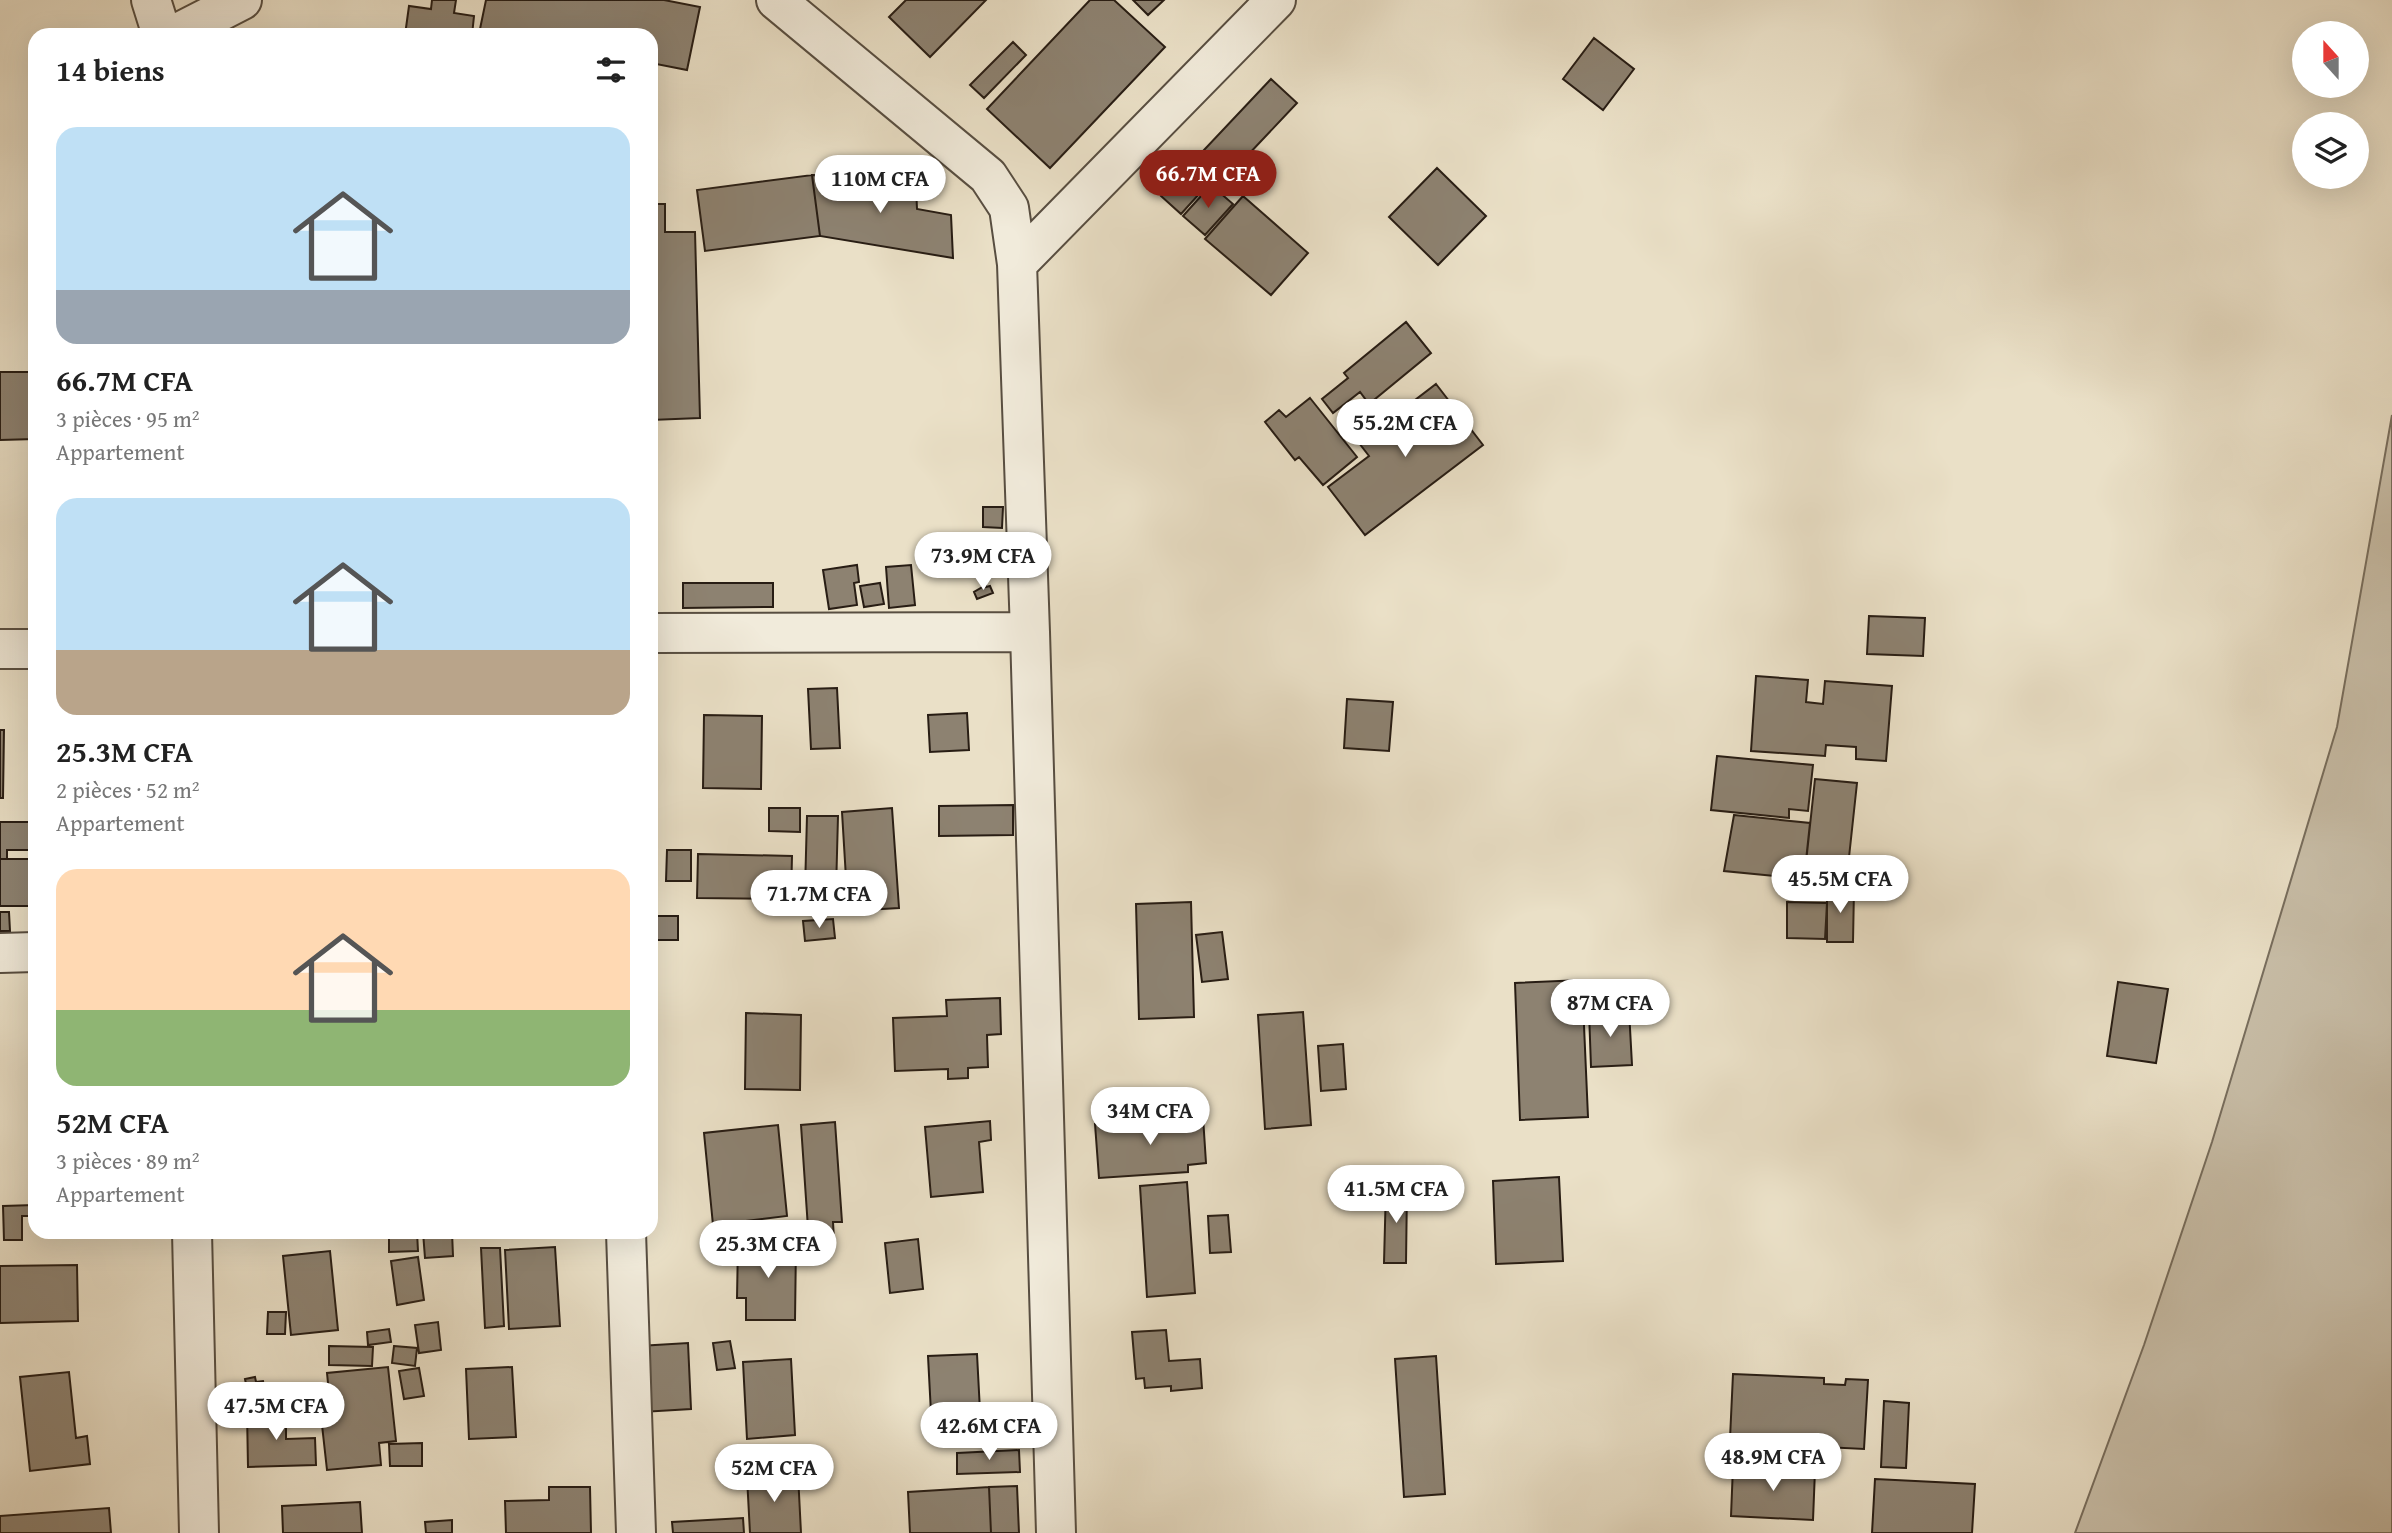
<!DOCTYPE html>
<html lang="fr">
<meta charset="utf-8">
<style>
:root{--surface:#fff;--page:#f6f6f6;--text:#222;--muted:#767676;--accent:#8f2418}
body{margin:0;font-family:"Gentium Book Plus",serif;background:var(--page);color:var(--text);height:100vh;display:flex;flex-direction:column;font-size:26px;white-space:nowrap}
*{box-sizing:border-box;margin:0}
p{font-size:23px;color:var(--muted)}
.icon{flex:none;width:38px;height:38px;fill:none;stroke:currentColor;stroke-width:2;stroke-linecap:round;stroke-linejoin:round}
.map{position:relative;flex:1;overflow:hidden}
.panel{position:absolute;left:28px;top:28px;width:630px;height:1211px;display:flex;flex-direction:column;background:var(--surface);border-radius:21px;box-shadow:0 7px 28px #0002}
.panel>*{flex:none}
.needle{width:46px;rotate:339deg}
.tools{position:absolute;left:2292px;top:21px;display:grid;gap:14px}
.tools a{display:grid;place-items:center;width:77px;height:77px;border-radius:50%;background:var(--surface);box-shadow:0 7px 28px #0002;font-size:35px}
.price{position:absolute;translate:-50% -60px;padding:0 16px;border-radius:24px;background:#fff;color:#222;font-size:23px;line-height:46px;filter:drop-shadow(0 2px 4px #0008)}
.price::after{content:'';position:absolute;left:50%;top:42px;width:21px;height:16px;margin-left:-10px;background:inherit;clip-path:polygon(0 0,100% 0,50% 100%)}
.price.current{background:var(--accent);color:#fff}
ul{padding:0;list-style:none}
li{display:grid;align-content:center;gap:14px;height:371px;padding:0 28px}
li span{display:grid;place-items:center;height:217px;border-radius:21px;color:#555}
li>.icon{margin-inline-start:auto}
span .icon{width:126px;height:126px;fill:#fffc;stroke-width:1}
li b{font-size:30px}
h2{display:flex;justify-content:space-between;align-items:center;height:84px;padding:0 28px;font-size:30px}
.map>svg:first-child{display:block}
.green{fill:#c9bfa9;stroke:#786e5e;stroke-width:2}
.building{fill:#8d8271;stroke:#281d14;stroke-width:2}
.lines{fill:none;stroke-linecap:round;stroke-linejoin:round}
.street-casing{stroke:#584e41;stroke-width:42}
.street{stroke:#f1ebdb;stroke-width:38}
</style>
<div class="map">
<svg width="2392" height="1533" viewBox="0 0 2392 1533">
<rect width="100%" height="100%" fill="#eae0c7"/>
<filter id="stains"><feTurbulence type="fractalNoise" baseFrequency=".00286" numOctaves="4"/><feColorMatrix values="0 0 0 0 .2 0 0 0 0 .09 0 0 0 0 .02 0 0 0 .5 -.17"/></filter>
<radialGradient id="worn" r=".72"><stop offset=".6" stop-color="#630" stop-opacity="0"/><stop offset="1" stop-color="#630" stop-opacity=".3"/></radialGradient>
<path class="green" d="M2392,415V1533H2075L2144,1345L2212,1142L2337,727Z"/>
<path class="building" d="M432,0H456L454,13L474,16L472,35H405L409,6L431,9Z
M486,0H664L700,7L687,70L651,63V35H508L480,29Z
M906,0H986L930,57L889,17Z
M1090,0H1114L1165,47L1050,168L987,109Z
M1133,0H1164L1148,15Z
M1594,38L1634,69L1603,110L1563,79Z
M1013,42L1026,55L984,98L970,85Z
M1271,79L1297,103L1229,175L1204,150Z
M1190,166L1209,183L1181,214L1161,196Z
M1437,168L1486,216L1438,265L1389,217Z
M812,175L867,177L916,186L917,209L951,215L953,258L820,236Z
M812,175L820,236L705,251L697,190Z
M1211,185L1233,204L1205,235L1183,216Z
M1243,196L1308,253L1271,295L1205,239Z
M651,204H665V232H695L700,418L651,420Z
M1406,322L1431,353L1369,404L1360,392L1333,413L1322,399L1348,378L1344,373Z
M0,372H35V439L0,440Z
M1436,384L1483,445L1365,535L1328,487L1369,456L1359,443Z
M1310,398L1357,457L1323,485L1299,457L1295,460L1265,422L1279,410L1286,417Z
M983,507H1003L1002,528L983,527Z
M857,565L859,582L854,583L857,605L829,609L823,570Z
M911,565L915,605L889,608L886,567Z
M683,583H773V607L683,608Z
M880,583L884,604L864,607L860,586Z
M986,585V587L990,586L993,593L977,599L974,592Z
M1869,616L1925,618L1923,656L1867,654Z
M1756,676L1808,680L1806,702L1823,704L1825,681L1892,686L1886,761L1856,759V747L1826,745L1825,756L1751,751Z
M837,688L840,748L811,749L808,689Z
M1347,699L1393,702L1389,751L1344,748Z
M967,713L969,750L930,752L928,715Z
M704,715L762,716L761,789L703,788Z
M0,730H4L3,798H0Z
M1717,756L1813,765L1808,811L1789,809V818L1711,810Z
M1815,779L1857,783L1846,885L1804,881Z
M1013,805V835L939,836V806Z
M769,808H800V832L769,831Z
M892,808L899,908L848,911L842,812Z
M1734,815L1810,823L1804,879L1724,871Z
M807,816H838L836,891L805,890Z
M0,822H35V850H7V859H0Z
M667,850H691V881H666Z
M698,854L792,856L791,899L697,898Z
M0,859H35V931H30L29,906H0Z
M1827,889H1854L1853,942H1827Z
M1191,902L1194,1017L1139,1019L1136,904Z
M1787,902L1827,903L1825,939L1787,938Z
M0,912H9L10,931H0Z
M651,916H678V940H651Z
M833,919L835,938L805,941L803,921Z
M1222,932L1228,979L1202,982L1196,935Z
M1582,980L1588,1117L1520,1120L1515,983Z
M2118,982L2168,989L2156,1063L2107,1056Z
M1000,998L1001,1034L987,1035L988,1067L968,1068V1078L948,1079V1069L895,1071L893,1018L947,1016L946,1000Z
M1629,1010L1632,1065L1591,1067L1589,1012Z
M1303,1012L1311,1125L1265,1129L1258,1015Z
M746,1013L801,1015L800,1090L745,1089Z
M1343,1044L1346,1089L1321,1091L1318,1046Z
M1203,1117L1206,1163L1188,1165V1172L1099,1178L1095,1124Z
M990,1121L991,1140L979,1142L983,1192L931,1197L925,1127Z
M835,1122L842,1222H833L834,1240L809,1243L801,1125Z
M778,1125L787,1216L713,1225L704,1133Z
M1559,1177L1563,1261L1496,1264L1493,1181Z
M1187,1182L1195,1293L1147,1297L1140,1186Z
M1386,1187H1407L1406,1263H1384Z
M34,1205V1216H22V1240H4L3,1206Z
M1228,1215L1231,1252L1210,1253L1208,1216Z
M389,1232H417L418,1251L389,1252Z
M423,1232H452L453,1256L425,1258Z
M918,1239L923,1289L890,1293L885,1243Z
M738,1243L796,1244L795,1320H746V1298H737Z
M555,1247L560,1326L509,1329L505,1250Z
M481,1248H500L504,1326L485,1328Z
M330,1251L338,1330L291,1335L283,1256Z
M418,1257L424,1300L397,1305L391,1261Z
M77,1265L78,1321L0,1323V1266Z
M268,1312H286L285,1334H267Z
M438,1322L441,1350L419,1353L415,1325Z
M389,1329L391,1342L368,1345L367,1332Z
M1166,1330L1169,1361L1200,1359L1202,1388L1171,1391V1386L1145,1388L1144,1378L1136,1379L1132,1332Z
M730,1341L735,1368L717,1370L713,1343Z
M688,1343L691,1409L642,1412L639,1346Z
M329,1346L373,1347L372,1366L329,1365Z
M394,1346L417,1348L415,1366L392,1363Z
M977,1354L981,1430L932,1432L928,1356Z
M1436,1356L1445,1494L1404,1497L1395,1359Z
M791,1359L795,1435L747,1439L743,1362Z
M388,1367L396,1441L379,1443L381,1465L327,1470L322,1425L332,1424L327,1373Z
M512,1367L516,1437L469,1439L466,1369Z
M419,1368L424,1396L404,1399L399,1371Z
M69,1372L76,1438L87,1436L90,1464L30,1471L20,1377Z
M1733,1374L1824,1378V1384L1845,1385L1846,1379L1868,1380L1864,1449L1784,1445L1783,1452L1770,1451L1769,1462L1729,1460Z
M255,1377L256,1382L263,1381L268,1406L238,1411L233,1386L246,1384L245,1379Z
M1884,1401L1909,1403L1906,1468L1881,1467Z
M286,1411V1439L315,1438L316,1465L248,1467L247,1412Z
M422,1443V1466H390L389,1444Z
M1019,1450L1020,1472L957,1474V1453Z
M1733,1466L1815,1470L1813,1520L1731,1516Z
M798,1474L801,1533H750L747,1477Z
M1875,1479L1975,1484L1972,1533H1872Z
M1017,1486L1019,1533H991L989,1487Z
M549,1487H590L591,1533H506L505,1501L549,1500Z
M989,1487L991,1533H910L908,1492Z
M360,1502L362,1533H283L282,1506Z
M109,1508L111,1533H0V1516Z
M743,1518L744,1533H673L672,1522Z
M452,1520V1533H426L425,1522Z"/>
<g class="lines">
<defs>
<path id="street" d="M151,0L162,35
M776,0L988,176L1009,208L1017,264L1030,632L1056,1533
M174,35L242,0
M1017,264L1276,0
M651,633L1030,632
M0,649H35
M0,953L35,952
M192,1232L199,1533
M626,1232L636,1533"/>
</defs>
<use href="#street" class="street-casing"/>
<use href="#street" class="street"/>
</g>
<rect width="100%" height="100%" filter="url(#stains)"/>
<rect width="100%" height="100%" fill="url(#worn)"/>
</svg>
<div class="tools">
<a><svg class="needle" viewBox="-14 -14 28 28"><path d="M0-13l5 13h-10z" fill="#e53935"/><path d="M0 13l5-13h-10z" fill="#767676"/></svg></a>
<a><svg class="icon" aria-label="layers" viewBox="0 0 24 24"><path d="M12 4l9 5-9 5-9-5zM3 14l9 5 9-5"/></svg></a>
</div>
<b class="price current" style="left:1208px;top:210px">66.7M CFA</b>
<b class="price" style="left:880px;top:215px">110M CFA</b>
<b class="price" style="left:1405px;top:459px">55.2M CFA</b>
<b class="price" style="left:983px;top:592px">73.9M CFA</b>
<b class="price" style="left:1840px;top:915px">45.5M CFA</b>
<b class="price" style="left:819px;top:930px">71.7M CFA</b>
<b class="price" style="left:1610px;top:1039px">87M CFA</b>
<b class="price" style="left:1150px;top:1147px">34M CFA</b>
<b class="price" style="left:1396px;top:1225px">41.5M CFA</b>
<b class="price" style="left:768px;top:1280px">25.3M CFA</b>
<b class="price" style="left:276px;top:1442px">47.5M CFA</b>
<b class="price" style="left:989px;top:1462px">42.6M CFA</b>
<b class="price" style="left:1773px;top:1493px">48.9M CFA</b>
<b class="price" style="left:774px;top:1504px">52M CFA</b>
<section class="panel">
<h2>14 biens<svg class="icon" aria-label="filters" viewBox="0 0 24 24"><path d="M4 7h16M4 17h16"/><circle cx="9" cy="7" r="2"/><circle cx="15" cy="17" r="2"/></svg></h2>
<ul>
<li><span style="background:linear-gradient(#bfe0f5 75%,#9aa5b1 0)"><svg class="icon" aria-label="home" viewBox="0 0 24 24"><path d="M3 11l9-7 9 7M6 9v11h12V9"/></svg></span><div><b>66.7M CFA</b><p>3 pièces · 95 m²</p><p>Appartement</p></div></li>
<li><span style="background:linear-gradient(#bfe0f5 70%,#b9a48a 0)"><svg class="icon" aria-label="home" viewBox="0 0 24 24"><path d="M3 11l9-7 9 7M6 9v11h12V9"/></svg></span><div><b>25.3M CFA</b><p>2 pièces · 52 m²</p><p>Appartement</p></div></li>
<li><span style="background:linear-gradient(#ffd9b3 65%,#8fb573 0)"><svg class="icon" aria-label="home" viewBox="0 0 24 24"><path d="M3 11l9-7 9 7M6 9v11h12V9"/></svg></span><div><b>52M CFA</b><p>3 pièces · 89 m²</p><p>Appartement</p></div></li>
</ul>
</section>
</div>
